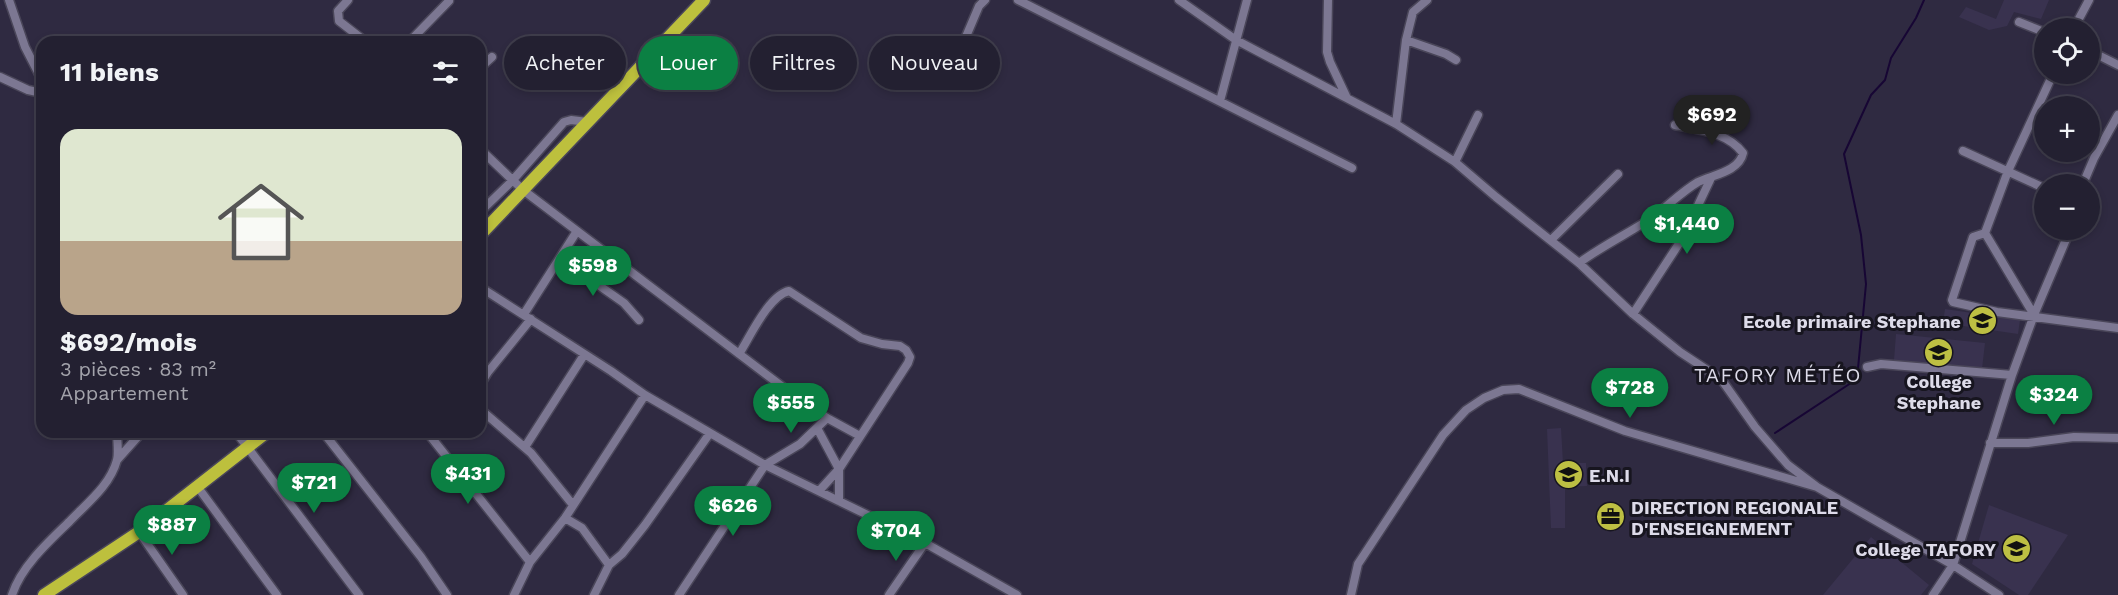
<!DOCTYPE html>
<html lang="fr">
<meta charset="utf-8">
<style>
:root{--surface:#232031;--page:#2f2d3d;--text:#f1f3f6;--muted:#a3a3ab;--line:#403e4d;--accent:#0b8043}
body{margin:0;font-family:"Work Sans",sans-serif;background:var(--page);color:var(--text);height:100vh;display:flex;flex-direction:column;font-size:22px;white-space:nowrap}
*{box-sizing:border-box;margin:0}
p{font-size:20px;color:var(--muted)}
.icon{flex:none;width:33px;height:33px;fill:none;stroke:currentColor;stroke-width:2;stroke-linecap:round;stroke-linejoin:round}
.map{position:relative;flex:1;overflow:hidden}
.panel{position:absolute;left:36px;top:36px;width:450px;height:402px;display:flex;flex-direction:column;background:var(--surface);border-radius:18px;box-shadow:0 3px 9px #0003,0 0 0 2px var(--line)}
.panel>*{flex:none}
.guide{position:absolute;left:504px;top:36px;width:570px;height:54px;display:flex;gap:12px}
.tools{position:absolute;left:2034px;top:18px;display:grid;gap:12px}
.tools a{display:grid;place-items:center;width:66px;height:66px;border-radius:50%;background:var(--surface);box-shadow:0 3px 9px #0003,0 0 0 2px var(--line);font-size:30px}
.price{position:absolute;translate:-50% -51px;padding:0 14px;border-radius:21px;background:var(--accent);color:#fff;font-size:20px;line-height:39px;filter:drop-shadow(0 2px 3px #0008)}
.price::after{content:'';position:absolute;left:50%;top:36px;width:18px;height:14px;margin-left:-9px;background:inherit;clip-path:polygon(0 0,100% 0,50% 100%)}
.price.active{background:#222;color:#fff}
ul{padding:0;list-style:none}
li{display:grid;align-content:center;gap:12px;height:318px;padding:0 24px}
li span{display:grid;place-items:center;height:186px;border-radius:18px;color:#555}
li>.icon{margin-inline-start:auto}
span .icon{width:108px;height:108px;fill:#fffc;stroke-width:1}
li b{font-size:26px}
h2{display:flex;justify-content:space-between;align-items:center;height:72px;padding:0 24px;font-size:26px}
.pill{padding:0 21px;border-radius:27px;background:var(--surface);box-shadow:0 3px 9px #0003,0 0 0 2px var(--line);font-size:21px;line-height:54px}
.pill.active{background:var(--accent);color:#fff}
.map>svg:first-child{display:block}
.built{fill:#39324f}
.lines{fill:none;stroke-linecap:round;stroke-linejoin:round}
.stream{stroke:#170634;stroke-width:2}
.minor-casing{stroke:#4a4659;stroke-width:11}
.highway-casing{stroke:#4a4659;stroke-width:15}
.minor{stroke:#7c7792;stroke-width:8}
.highway{stroke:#bdc03d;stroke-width:12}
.labels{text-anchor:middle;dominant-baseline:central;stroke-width:6;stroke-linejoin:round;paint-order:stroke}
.poi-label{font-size:18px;font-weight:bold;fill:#dddbe9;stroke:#17151f;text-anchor:end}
.neighbourhood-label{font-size:20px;letter-spacing:1.5px;fill:#dddbe9;stroke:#17151f}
</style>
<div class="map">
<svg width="2118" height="595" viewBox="0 0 2118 595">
<rect width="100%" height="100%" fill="#2f2a41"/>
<path class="built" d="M2004,0H2049L2041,19L2014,12L2007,26L1989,30L1959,17L1966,7L1996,19Z
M1945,309L2020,320L2018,334L1943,323Z
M1896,334L1985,343L1982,369L1894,360Z
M1561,428L1563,463H1586L1587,486L1565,487V528H1551L1547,429Z
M1989,505L2068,535L2028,595H2019L1972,564Z
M1871,537L1929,585L1921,595H1823Z"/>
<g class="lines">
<path class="stream" d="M1775,433L1857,379L1866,284L1861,235L1844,154L1871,95L1885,80L1891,58L1916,18L1924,0"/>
<defs>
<path id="minor" d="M9,0L25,47L42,80
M348,0L338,11L339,21L366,42
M1018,0L1352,168
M1179,0L1236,40L1396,124L1455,162L1496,197L1579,263L1633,314L1680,352L1721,379L1755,427L1788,465L1817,487
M1328,0L1327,52L1330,62L1346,96
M2019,22L2044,32
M2074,28L2089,0
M1406,40L1446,54L1456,60
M409,42L449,1
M962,46L979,6L985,0
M2090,51L2118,65
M480,68L492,57
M0,77L28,90L42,93
M1220,101L1247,0
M1396,124L1406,40L1413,12L1427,0
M480,149L523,190L792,394L827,418L860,436
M1963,151L2044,188
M1455,162L1478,115
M2083,184L2094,158L2118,115
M480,212L512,181L564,122L571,120L588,122
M1985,233L1973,237L1952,300L1953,302L1997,312L2118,328
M1551,240L1618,174
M560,258L624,303L639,320
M1579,263C1602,246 1627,234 1650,219C1667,207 1681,192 1698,182C1712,175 1739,172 1743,153C1727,132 1700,130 1675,125
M480,287L611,371L645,395L765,465L925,543L1017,595
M524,314L577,231
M1633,314L1682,239L1711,178
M2034,315L1985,233L2008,171L2053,74
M739,354C750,337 769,295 789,291L861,338L882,344L900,346L906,350L910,357L908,363L839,469V501
M1867,367L1881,364L2012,375
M480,385L488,372L531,319
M480,409L531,453L573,505
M817,428L839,469L819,491
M236,432L359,595
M323,432L421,557L447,595
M427,432L530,562
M1990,443H2028L2074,437L2118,438
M525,447L584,355
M117,460L142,432
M197,486L277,595
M565,518L582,528L609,565
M139,532L183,595
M12,595C21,567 48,542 69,522C86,504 110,486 117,460C119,452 117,441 117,432
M514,595L530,562L565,518L645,395
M594,595L609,565L622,554L645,525L710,433
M679,595L765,465L800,444L827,418
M889,595L925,543
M1351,595L1358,564L1443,435L1466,410L1484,398L1503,390L1519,389L1625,431L1817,487L1953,565L1999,595
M1933,595L1953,565L2012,375L2034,315L2070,230"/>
<path id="highway" d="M480,235L704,0
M44,595L139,532L267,432"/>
</defs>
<use href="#minor" class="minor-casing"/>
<use href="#highway" class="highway-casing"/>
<use href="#minor" class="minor"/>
<use href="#highway" class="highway"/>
</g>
<defs>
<symbol id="school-disc" viewBox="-11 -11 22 22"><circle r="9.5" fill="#bdbf43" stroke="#17151f"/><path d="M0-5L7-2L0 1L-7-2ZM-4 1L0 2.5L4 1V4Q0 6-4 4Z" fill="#111"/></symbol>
<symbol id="university-disc" viewBox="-11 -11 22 22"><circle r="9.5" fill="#bdbf43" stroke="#17151f"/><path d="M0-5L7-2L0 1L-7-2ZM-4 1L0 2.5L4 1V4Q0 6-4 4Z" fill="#111"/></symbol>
<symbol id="office-disc" viewBox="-11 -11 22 22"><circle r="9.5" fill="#bdbf43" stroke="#17151f"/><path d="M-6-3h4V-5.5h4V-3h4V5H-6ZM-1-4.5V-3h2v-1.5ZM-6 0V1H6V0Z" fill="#111"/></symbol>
</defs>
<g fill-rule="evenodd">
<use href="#school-disc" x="1966" y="304" width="33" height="33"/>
<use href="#university-disc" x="1922" y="336" width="33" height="33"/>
<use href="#university-disc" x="1552" y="458" width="33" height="33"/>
<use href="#office-disc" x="1594" y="500" width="33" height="33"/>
<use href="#university-disc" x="2000" y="532" width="33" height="33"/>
</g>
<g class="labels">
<g class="poi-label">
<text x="1961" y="321">Ecole primaire Stephane</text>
<text x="1939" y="381" text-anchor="middle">College<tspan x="1939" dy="21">Stephane</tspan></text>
<text x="1589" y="475" text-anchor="start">E.N.I</text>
<text x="1631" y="507" text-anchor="start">DIRECTION REGIONALE<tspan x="1631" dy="21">D'ENSEIGNEMENT</tspan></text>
<text x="1996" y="549">College TAFORY</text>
</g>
<g class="neighbourhood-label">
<text x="1778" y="375">TAFORY MÉTÉO</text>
</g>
</g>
</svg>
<div class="tools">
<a><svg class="icon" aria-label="locate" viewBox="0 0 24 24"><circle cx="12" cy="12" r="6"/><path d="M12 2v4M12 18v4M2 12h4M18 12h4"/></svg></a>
<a>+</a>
<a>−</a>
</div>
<b class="price active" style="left:1712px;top:146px">$692</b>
<b class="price" style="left:1687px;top:255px">$1,440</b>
<b class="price" style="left:593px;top:297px">$598</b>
<b class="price" style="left:1630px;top:419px">$728</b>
<b class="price" style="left:2054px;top:426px">$324</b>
<b class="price" style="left:791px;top:434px">$555</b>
<b class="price" style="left:468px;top:505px">$431</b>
<b class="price" style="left:314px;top:514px">$721</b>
<b class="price" style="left:733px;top:537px">$626</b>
<b class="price" style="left:172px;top:556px">$887</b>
<b class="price" style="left:896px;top:562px">$704</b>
<div class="guide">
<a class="pill">Acheter</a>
<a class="pill active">Louer</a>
<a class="pill">Filtres</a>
<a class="pill">Nouveau</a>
</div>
<section class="panel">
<h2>11 biens<svg class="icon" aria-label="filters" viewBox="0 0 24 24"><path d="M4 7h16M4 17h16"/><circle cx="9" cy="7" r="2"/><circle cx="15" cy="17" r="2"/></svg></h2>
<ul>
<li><span style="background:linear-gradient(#dfe7d0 60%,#b9a48a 0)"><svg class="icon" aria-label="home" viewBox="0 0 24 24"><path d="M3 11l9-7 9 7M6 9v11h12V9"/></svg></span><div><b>$692/mois</b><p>3 pièces · 83 m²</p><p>Appartement</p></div></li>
</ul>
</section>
</div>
